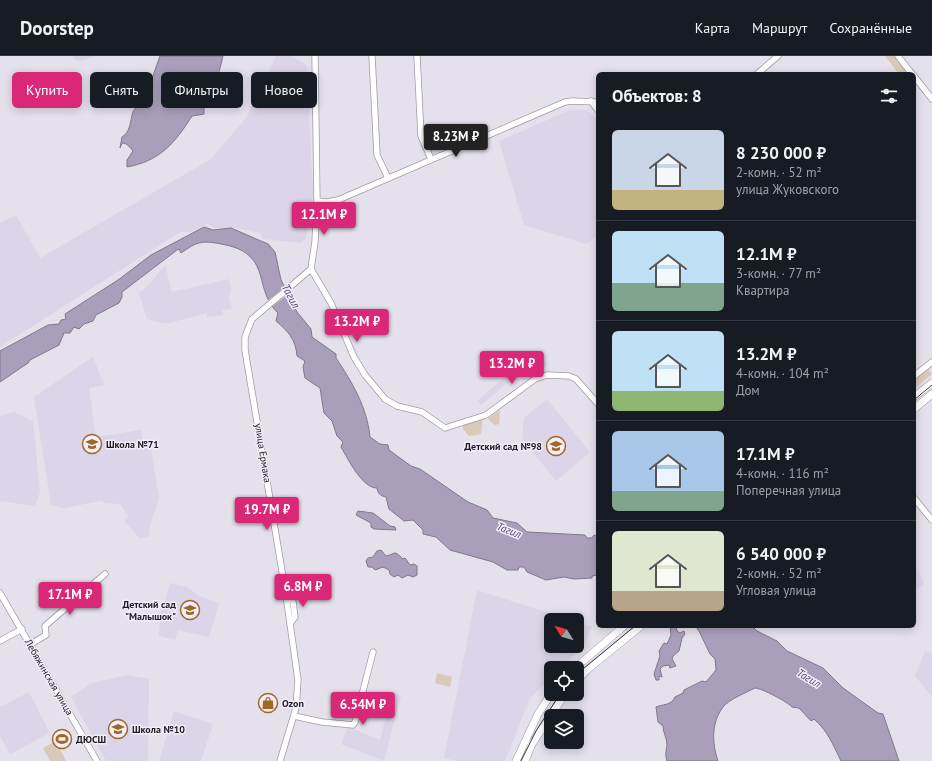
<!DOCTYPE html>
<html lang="ru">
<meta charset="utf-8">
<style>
:root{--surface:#171b24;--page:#242831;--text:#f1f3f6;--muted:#9ea1a6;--line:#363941;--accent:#db2777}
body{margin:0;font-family:"PT Sans",sans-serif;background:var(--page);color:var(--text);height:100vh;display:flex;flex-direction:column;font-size:15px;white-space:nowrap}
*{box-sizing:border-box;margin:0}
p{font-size:13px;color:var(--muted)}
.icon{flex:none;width:22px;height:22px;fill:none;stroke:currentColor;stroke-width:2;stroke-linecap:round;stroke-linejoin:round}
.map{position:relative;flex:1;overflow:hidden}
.side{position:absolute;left:596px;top:16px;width:320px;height:556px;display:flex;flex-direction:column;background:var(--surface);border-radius:6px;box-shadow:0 2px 10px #0003}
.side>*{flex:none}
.top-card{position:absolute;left:12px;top:16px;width:380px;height:36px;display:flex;gap:8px}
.needle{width:26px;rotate:307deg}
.tools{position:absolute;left:544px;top:557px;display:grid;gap:8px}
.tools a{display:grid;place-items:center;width:40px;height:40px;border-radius:6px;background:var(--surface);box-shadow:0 2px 10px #0003;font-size:20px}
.price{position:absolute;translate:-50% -34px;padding:0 9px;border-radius:4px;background:var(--accent);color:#fff;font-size:13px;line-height:26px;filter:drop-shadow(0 1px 2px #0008)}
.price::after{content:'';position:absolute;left:50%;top:24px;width:12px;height:9px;margin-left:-6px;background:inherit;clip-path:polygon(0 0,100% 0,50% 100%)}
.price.on{background:#222;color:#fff}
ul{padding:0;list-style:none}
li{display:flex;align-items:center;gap:12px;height:100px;padding:0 16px}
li+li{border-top:1px solid var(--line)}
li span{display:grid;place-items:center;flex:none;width:112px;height:80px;border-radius:6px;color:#555}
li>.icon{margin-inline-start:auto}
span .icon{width:48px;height:48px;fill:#fffc;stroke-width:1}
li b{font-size:17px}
h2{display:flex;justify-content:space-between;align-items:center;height:48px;padding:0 16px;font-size:17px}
.pill{padding:0 14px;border-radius:6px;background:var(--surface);box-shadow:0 2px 10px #0003;font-size:14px;line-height:36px}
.pill.on{background:var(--accent);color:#fff}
header{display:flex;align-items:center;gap:24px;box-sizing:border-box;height:56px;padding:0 20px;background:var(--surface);border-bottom:1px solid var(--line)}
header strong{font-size:19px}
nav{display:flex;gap:22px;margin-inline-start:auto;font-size:14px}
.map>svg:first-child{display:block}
.built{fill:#dcd4e8}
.green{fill:#d9c9b9}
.water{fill:#a99fba;stroke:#7f788c}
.pier{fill:#e4e0ec}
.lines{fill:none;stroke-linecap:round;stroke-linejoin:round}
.minor-casing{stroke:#9f9aa6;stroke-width:7}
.major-casing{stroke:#9f9aa6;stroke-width:8}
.minor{stroke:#fff;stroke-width:5.5}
.major{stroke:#fff;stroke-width:7}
.tram{stroke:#3e3c42;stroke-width:1}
.labels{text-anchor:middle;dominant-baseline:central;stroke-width:3;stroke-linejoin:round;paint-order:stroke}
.poi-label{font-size:10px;font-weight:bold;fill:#1e1c21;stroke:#f2edfa;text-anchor:start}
.street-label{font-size:10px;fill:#1e1c21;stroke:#f2edfa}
.water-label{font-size:11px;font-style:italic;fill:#55436c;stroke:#f2edfa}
</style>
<header>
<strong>Doorstep</strong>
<nav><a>Карта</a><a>Маршрут</a><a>Сохранённые</a></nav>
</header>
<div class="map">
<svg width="932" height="705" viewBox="0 0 932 705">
<rect width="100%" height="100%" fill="#e4e0ec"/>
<path class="built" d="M72,0H94L83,5L75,4Z
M276,0H291L304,7L307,12L313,138L306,182L301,187L263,183L260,177L235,172H214L207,167L191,176H180L0,291V167L16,159L40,202L211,103L246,62Z
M570,54H588L598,66V179L586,188L524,169L499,85Z
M165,209L172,236L229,223L231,234L229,242L232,253L222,254L223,259L207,261V257L169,267H162L147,263L139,237L145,233Z
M93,301L104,329L89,332L96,381L141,374L143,388L150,387L159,442L149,473L150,480L139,482L124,464L128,460L120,448L105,447L101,445L64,452L51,449L34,341Z
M543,303L548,309L515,320L481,349L477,345L516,312Z
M547,343L590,396L556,425L522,383L524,362Z
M14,356L33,365L40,436L35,450L0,445V360Z
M914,507L924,528L914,536Z
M170,527L187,531L199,540L219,547L209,581L178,574L175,584L159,580L160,561Z
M477,534L571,564H551V590H577V566L592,571L585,588L561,612H551V622L530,642L505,705H457L444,702Z
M925,595L932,597V641L915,620Z
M128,619L149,623L148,705H106L71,641L92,627Z
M29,636L50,677L10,698L0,680V651Z
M392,637L401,640L384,705L341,688L348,671L380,684Z
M174,655L213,668L201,705H159Z"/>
<path class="green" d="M885,0H895L909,18H899Z
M928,313L932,318L914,333V324Z
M500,354L499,368L495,369L489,364L488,362Z
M483,361L481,378L469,380L463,373V369Z
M437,617L452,621L450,631L435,627Z
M56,685L66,705H50L43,692Z"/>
<path class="water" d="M160,0H223L217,24L209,37L210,40L204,53V58L192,60C175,87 160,105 127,111V104L133,95C130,92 128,87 122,87L120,92L122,81C131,76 130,64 133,56C137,47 147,44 150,36L143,33L141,36L143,38L134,36V30L147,27L150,28Z
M204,171L213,174L231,172L268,188L275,196L281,224L297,256L311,273L312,281L336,298V302C352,326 367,351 370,381L380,388L388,389L389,394L411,410L420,413L468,446L487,454L493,462L517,467L527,476L585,479L587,482H592L594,479L598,480V519L592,520V522L574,523L564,521L546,524L527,516L524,511H519L518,514H507L493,506L450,494L436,481L423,478V474L413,464L404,465L389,453L386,441C381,440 378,438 377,432C362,432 348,403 341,391L343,386L337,380L332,365L324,357L320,332L305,322L303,311L305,305L297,300C296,284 288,275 276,265L278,257C252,233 274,197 221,188C201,184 197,186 181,197L179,193L177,194L122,236V241L119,247L96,259L93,265L84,268L79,273L74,271L70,277H64L59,289L30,304L28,307L0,326V295L48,269L59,268L61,264L66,263L65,258L118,224L151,199Z
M358,455L373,457L390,470L395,471L396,474L374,473L371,471V467L356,459Z
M381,494L386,500C396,498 393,493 403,503L405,502L410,509L414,508L417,510V519L413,521L408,519L402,522L398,519L394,521L390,518L389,514L383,511L375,514L372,511H368L366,505L368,502L373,501L377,495Z
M670,570H676L677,575L680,577L684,575L685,578L682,582L679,595L673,600L672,603L676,610L670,612L669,609L663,610L660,613L662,621L659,620V624H656L654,618L660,600L659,595L664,587L667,588L671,579Z
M695,570H752L757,575L777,585L787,595L823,612L843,632L878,657L883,658L899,705H841C833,689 828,675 814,663L811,665L799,652L792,651C788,646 761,632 755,632C747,636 728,644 723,651C711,667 712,687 718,705H667C665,699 666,696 667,689C667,682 663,677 663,670L658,666L656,651C662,648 671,650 675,641L683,637L684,634L702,625L706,626L716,614L715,603L710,598L699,575Z"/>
<path class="pier" d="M287,230L290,237L270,252L267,245Z"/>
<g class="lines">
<defs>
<path id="minor" d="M315,0L317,145L315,186L311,213L331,247L354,301L365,319L385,343L397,350L422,356L445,372L486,359L535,323L547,319L569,320L576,323L598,348
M372,0L377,99L388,122
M417,0L421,80L431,103
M898,0L912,18
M757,18L778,0
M914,20L932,43
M591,45L598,54
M317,145L327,146L338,144L565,46L572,45L598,46
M914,320L932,306
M914,442L932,464
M0,537L97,705
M286,539L293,546L295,561L290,568
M0,585L22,573
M31,588L46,579L45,570L105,518
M294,660L322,666L353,669L355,666L373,596
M280,705L296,652L298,624L286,539L245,294V281L252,263L311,213"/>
<path id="major" d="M914,341L932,327
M914,353L932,338
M575,612L624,570
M577,625L587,614L641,570
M516,705L538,658L551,638
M525,705L532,688L565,638"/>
</defs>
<use href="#minor" class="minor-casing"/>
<use href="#major" class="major-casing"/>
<use href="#minor" class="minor"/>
<use href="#major" class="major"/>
<path class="tram" d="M914,344L932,329
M577,618L635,570
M521,705L536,675L560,638"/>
</g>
<defs>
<symbol id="school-ring" viewBox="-11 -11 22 22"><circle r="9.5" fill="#f2edfa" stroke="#9f6923" stroke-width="1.5"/><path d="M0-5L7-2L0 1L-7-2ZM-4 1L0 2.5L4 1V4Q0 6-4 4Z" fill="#9f6923"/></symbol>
<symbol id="shop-ring" viewBox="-11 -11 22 22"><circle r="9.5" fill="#f2edfa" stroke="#9f6923" stroke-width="1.5"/><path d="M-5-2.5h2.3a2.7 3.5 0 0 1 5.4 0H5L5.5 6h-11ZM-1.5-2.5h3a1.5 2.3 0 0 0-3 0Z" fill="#9f6923"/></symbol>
<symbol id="stadium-ring" viewBox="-11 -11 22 22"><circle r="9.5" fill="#f2edfa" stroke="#9f6923" stroke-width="1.5"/><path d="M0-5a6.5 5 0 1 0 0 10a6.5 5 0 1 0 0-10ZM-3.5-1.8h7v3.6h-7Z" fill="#9f6923"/></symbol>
</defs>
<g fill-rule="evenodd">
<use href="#school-ring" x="81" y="377" width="22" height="22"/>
<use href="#school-ring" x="545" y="379" width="22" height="22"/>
<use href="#school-ring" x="179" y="543" width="22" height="22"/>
<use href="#shop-ring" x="257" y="636" width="22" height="22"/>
<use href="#school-ring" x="107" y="662" width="22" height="22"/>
<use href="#stadium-ring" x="51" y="672" width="22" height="22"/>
</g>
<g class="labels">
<g class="poi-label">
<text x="106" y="388">Школа №71</text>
<text x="542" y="390" text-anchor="end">Детский сад №98</text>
<text x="176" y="548" text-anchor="end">Детский сад<tspan x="176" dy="12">"Малышок"</tspan></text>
<text x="282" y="647">Ozon</text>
<text x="132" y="673">Школа №10</text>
<text x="76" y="683">ДЮСШ</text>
</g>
<g class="street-label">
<text transform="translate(263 397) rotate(81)">улица Ермака</text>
<text transform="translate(49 621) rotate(60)">Лебяжинская улица</text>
</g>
<g class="water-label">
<text transform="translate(291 240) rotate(62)">Тагил</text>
<text transform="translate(509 474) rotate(22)">Тагил</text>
<text transform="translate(809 622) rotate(31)">Тагил</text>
</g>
</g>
</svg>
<div class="tools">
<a><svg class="needle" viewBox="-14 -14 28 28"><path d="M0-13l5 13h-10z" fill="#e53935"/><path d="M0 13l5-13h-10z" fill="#9ea1a6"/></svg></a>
<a><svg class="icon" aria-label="locate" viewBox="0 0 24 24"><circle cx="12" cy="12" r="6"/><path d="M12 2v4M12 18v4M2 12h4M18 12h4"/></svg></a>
<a><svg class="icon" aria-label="layers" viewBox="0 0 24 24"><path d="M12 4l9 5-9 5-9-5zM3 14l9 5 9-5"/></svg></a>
</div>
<b class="price on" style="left:456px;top:102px">8.23M ₽</b>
<b class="price" style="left:324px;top:180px">12.1M ₽</b>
<b class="price" style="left:357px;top:287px">13.2M ₽</b>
<b class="price" style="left:512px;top:329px">13.2M ₽</b>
<b class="price" style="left:267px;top:475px">19.7M ₽</b>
<b class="price" style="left:303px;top:552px">6.8M ₽</b>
<b class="price" style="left:70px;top:560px">17.1M ₽</b>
<b class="price" style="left:363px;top:670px">6.54M ₽</b>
<div class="top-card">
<a class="pill on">Купить</a>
<a class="pill">Снять</a>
<a class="pill">Фильтры</a>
<a class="pill">Новое</a>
</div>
<section class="side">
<h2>Объектов: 8<svg class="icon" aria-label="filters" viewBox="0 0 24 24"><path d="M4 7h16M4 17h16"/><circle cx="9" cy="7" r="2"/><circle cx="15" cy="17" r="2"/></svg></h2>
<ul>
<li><span style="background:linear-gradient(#c9d6e8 75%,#c2b280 0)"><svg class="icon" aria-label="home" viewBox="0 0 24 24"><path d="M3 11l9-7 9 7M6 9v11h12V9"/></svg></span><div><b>8 230 000 ₽</b><p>2-комн. · 52 m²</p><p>улица Жуковского</p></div></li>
<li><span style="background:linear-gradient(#bfe0f5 65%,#7fa58c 0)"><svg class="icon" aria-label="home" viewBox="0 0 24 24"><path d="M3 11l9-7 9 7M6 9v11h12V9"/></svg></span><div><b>12.1M ₽</b><p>3-комн. · 77 m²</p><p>Квартира</p></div></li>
<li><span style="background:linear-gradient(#bfe0f5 75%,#8fb573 0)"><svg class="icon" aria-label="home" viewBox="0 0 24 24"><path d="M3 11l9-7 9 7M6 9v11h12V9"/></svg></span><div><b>13.2M ₽</b><p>4-комн. · 104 m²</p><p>Дом</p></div></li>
<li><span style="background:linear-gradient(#a9c7e8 75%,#7fa58c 0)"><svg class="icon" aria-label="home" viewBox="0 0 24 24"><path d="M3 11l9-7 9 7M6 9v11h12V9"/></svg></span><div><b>17.1M ₽</b><p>4-комн. · 116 m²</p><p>Поперечная улица</p></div></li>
<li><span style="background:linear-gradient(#dfe7d0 75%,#b9a48a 0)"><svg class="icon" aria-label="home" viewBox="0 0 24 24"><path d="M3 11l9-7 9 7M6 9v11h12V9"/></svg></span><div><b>6 540 000 ₽</b><p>2-комн. · 52 m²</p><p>Угловая улица</p></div></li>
</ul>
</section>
</div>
